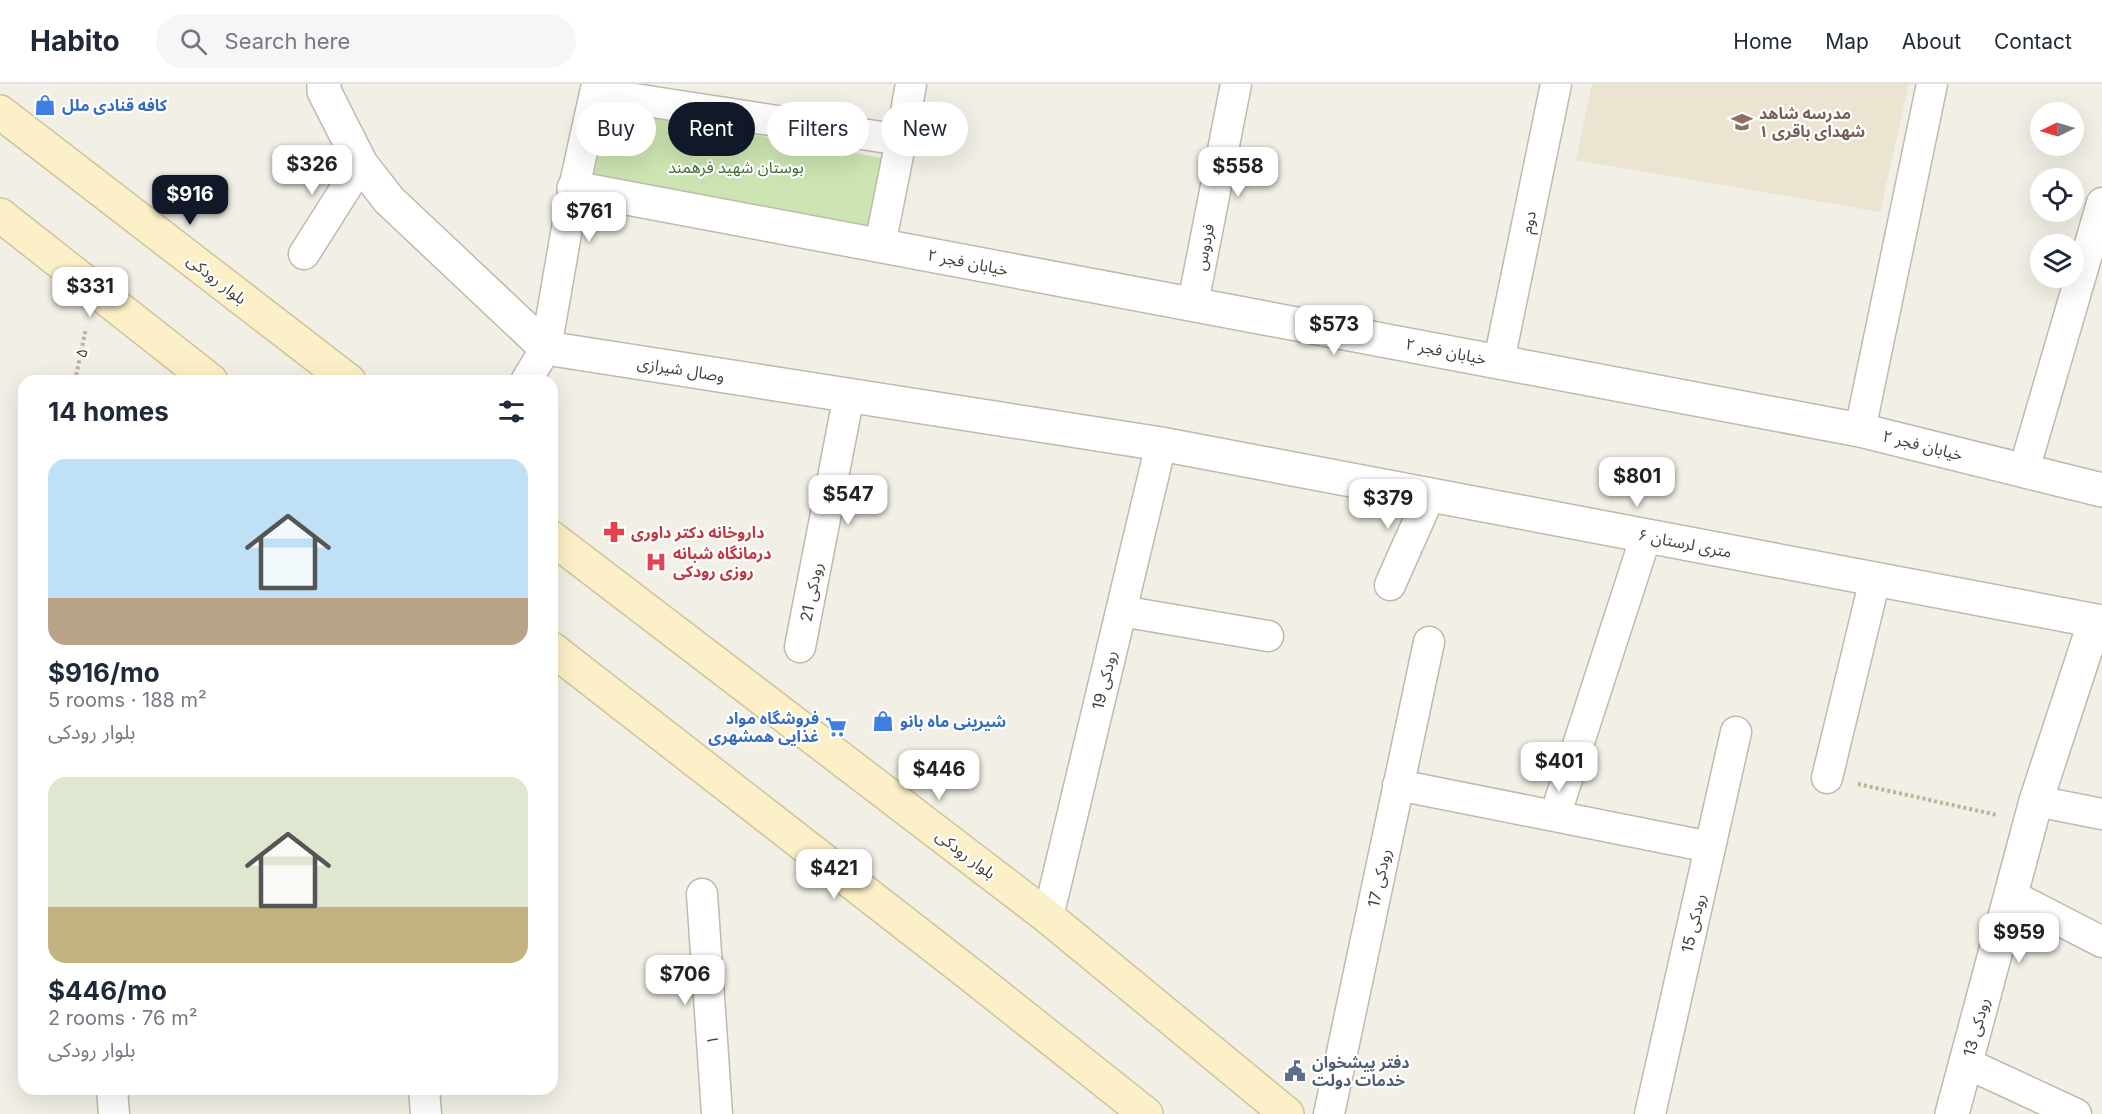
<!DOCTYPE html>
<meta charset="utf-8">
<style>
:root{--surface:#fff;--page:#f6f6f7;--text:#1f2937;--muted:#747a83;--line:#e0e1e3;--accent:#111827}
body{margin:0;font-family:Inter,"Noto Sans Arabic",sans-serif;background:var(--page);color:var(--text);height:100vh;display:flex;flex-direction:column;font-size:22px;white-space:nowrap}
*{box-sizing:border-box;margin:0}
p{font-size:20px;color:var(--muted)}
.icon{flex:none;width:33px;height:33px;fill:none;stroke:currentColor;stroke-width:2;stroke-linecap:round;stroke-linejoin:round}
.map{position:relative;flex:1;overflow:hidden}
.drawer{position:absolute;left:18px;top:291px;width:540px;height:720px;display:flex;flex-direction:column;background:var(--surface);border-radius:18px;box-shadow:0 6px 24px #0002}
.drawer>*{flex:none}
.top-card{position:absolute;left:576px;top:18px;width:570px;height:54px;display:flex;gap:12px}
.needle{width:39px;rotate:265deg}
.buttons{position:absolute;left:2030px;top:18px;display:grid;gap:12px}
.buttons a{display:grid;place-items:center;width:54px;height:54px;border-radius:50%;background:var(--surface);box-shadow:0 6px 24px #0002;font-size:30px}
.price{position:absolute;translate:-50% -51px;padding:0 14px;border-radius:12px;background:#fff;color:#222;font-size:20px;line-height:39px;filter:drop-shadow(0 2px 3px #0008)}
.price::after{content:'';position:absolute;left:50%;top:36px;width:18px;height:14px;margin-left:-9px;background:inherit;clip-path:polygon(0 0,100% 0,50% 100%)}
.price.selected{background:var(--accent);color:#fff}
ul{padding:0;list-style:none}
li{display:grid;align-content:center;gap:12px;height:318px;padding:0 30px}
li span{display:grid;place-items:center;height:186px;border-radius:18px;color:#555}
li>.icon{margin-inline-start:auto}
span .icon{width:108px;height:108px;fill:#fffc;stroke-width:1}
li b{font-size:26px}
h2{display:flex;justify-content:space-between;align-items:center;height:72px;padding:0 30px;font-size:26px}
.tag{padding:0 21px;border-radius:27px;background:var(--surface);box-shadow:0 6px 24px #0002;font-size:21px;line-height:54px}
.tag.selected{background:var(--accent);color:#fff}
header{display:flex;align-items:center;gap:36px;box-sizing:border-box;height:84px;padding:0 30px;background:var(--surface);border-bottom:2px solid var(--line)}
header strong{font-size:28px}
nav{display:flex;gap:33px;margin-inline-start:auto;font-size:21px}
.search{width:420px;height:54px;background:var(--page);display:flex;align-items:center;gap:15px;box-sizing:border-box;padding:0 21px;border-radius:33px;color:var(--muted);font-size:22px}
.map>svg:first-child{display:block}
.education{fill:#eae4d1}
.green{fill:#cbe4b1}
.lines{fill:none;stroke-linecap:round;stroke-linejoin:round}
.minor-casing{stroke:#c0b9ac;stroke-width:33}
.tertiary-casing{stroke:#c0b9ac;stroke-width:36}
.secondary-casing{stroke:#cfc398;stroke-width:36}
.path{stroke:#bdb39b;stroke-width:4;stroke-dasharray:3 3;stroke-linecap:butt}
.minor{stroke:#fff;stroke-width:30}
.tertiary{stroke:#fff;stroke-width:33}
.secondary{stroke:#fbf0c7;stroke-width:33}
.labels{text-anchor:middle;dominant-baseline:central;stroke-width:4.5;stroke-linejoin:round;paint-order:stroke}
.shop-label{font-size:16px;font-weight:bold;fill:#366cbe;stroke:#fff;text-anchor:start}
.education-label{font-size:16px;font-weight:bold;fill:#785e54;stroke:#fff;text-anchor:start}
.park-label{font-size:16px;fill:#45722d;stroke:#fff}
.street-label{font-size:16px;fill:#443f36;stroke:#fff}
.health-label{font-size:16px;font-weight:bold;fill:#be3a42;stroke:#fff;text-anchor:start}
.service-label{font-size:16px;font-weight:bold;fill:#4e5e75;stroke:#fff;text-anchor:start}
</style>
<header>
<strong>Habito</strong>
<div class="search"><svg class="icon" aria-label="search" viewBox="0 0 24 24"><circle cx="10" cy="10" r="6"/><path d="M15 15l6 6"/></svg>Search here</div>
<nav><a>Home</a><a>Map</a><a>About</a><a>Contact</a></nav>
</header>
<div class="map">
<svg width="2102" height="1030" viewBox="0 0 2102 1030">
<rect width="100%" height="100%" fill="#f2efe6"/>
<path class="education" d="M1592,0H1909L1880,128L1576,76Z"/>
<path class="green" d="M604,23L881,74L868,144L591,92Z"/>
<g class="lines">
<defs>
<path id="minor" d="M595,9L901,56L911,0
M880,161L901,56
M304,170L361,80
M1193,219L1236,0
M1499,277L1556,0
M526,297L546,264L574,104L597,0
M1860,346L1932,0
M2024,386L2102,119
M1390,501L1430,411
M1121,527L1268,552
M800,563L849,311
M1827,694L1875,495
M1398,701L1710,763
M2036,717L2102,730
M1555,732L1646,452
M702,810L717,1030
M2011,811L2102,858
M1048,833L1161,360
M1966,979L2076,1030
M112,1005L114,1030
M424,1005L426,1030
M1329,1030L1429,558
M1650,1030L1736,648"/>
<path id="tertiary" d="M324,0V7L361,80L389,116L546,264L1161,360L2102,538
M574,104L1860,346L2102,406
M1952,1030L2036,717L2095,537"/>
<path id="secondary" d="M0,28L349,297
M0,131L211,297
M552,454L1048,833L1287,1030
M552,565L971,891L1146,1030"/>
</defs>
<use href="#minor" class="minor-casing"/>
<use href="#tertiary" class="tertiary-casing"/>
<use href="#secondary" class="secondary-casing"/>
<path class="path" d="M75,297L86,244
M1858,700L1997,731"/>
<use href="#minor" class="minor"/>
<use href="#tertiary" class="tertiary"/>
<use href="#secondary" class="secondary"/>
</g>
<defs>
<symbol id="shop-bare" viewBox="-9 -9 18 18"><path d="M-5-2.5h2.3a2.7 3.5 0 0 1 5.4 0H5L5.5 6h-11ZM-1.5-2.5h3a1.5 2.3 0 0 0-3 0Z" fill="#3f7fe0" stroke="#fff" stroke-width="2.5" paint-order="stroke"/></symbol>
<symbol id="school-bare" viewBox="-9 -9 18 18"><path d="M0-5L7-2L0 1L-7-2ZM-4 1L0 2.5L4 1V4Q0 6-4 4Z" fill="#8d6e63" stroke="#fff" stroke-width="2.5" paint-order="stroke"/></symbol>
<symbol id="pharmacy-bare" viewBox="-9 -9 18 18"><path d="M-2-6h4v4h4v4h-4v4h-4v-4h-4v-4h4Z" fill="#e0444e" stroke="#fff" stroke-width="2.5" paint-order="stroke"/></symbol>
<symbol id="hospital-bare" viewBox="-9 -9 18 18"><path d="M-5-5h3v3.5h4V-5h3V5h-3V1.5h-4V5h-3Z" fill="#e0444e" stroke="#fff" stroke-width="2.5" paint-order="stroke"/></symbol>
<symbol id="supermarket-bare" viewBox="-9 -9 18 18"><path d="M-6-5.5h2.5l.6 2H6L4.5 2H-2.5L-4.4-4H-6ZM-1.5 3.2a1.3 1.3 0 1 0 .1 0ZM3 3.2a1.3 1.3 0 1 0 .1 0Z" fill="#3f7fe0" stroke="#fff" stroke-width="2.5" paint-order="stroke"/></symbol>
<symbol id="civic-bare" viewBox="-9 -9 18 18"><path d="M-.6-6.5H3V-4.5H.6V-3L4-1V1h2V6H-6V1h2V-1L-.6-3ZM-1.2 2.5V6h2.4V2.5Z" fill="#5c6f8a" stroke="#fff" stroke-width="2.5" paint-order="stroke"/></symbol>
</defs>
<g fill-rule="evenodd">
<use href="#shop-bare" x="30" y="6" width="30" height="30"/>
<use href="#school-bare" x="1727" y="23" width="30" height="30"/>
<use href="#pharmacy-bare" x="599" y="433" width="30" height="30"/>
<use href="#hospital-bare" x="641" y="463" width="30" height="30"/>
<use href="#shop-bare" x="868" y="622" width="30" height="30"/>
<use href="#supermarket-bare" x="821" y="628" width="30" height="30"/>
<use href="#civic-bare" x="1280" y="972" width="30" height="30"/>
</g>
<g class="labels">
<g class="shop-label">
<text x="62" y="21">کافه قنادی ملل</text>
<text x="819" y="634" text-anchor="end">فروشگاه مواد<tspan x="819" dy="18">غذایی همشهری</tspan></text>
<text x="900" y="637">شیرینی ماه بانو</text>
</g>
<g class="education-label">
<text x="1759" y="29">مدرسه شاهد<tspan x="1759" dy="18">شهدای باقری ۱</tspan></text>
</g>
<g class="park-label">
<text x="736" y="83">بوستان شهید فرهمند</text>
</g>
<g class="street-label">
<text transform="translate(1528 138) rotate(-78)">دوم</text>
<text transform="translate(1204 163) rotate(-79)">فردوس</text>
<text transform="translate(968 178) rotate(11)">خیابان فجر ۲</text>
<text transform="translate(217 195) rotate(38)">بلوار رودکی</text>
<text transform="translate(1446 267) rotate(11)">خیابان فجر ۲</text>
<text transform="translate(81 269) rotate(-78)">۵</text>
<text transform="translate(681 285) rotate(9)">وصال شیرازی</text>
<text transform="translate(1923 361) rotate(14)">خیابان فجر ۲</text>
<text transform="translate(1685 459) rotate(11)">۶ متری لرستان</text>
<text transform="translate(811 508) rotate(-79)">رودکی 21</text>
<text transform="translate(1104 596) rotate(-77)">رودکی 19</text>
<text transform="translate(966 770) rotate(37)">بلوار رودکی</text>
<text transform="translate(1379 794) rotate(-78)">رودکی 17</text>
<text transform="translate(1693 839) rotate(-77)">رودکی 15</text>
<text transform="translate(1976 943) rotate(-75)">رودکی 13</text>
<text transform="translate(712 956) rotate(-94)">۱</text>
</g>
<g class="health-label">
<text x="631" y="448">داروخانه دکتر داوری</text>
<text x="673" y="469">درمانگاه شبانه<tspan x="673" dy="18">روزی رودکی</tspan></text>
</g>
<g class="service-label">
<text x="1312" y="978">دفتر پیشخوان<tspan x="1312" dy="18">خدمات دولت</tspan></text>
</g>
</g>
</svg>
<div class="buttons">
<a><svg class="needle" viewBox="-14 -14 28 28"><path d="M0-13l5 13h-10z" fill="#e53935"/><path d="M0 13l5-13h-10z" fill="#747a83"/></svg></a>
<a><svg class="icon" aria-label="locate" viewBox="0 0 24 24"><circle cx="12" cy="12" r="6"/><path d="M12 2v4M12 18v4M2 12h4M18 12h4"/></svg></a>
<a><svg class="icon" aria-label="layers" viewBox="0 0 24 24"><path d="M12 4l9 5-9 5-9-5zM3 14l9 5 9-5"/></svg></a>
</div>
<b class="price" style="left:312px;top:112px">$326</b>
<b class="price" style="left:1238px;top:114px">$558</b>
<b class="price selected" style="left:190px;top:142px">$916</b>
<b class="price" style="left:589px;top:159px">$761</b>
<b class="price" style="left:90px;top:234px">$331</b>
<b class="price" style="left:1334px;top:272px">$573</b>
<b class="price" style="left:1637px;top:424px">$801</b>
<b class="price" style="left:848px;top:442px">$547</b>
<b class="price" style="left:1388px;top:446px">$379</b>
<b class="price" style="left:1559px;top:709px">$401</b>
<b class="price" style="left:939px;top:717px">$446</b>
<b class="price" style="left:834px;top:816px">$421</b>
<b class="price" style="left:2019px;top:880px">$959</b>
<b class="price" style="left:685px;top:922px">$706</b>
<div class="top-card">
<a class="tag">Buy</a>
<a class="tag selected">Rent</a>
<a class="tag">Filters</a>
<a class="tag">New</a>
</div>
<section class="drawer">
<h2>14 homes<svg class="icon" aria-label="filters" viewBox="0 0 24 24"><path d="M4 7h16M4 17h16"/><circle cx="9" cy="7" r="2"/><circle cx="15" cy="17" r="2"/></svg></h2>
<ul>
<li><span style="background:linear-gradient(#bfe0f5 75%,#b9a48a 0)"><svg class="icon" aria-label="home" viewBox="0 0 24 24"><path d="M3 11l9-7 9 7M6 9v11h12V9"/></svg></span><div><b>$916/mo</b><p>5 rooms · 188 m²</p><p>بلوار رودکی</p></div></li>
<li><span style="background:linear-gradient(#dfe7d0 70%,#c2b280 0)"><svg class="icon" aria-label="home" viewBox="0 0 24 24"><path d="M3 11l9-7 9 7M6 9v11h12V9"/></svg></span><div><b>$446/mo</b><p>2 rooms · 76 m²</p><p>بلوار رودکی</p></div></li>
</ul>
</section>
</div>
